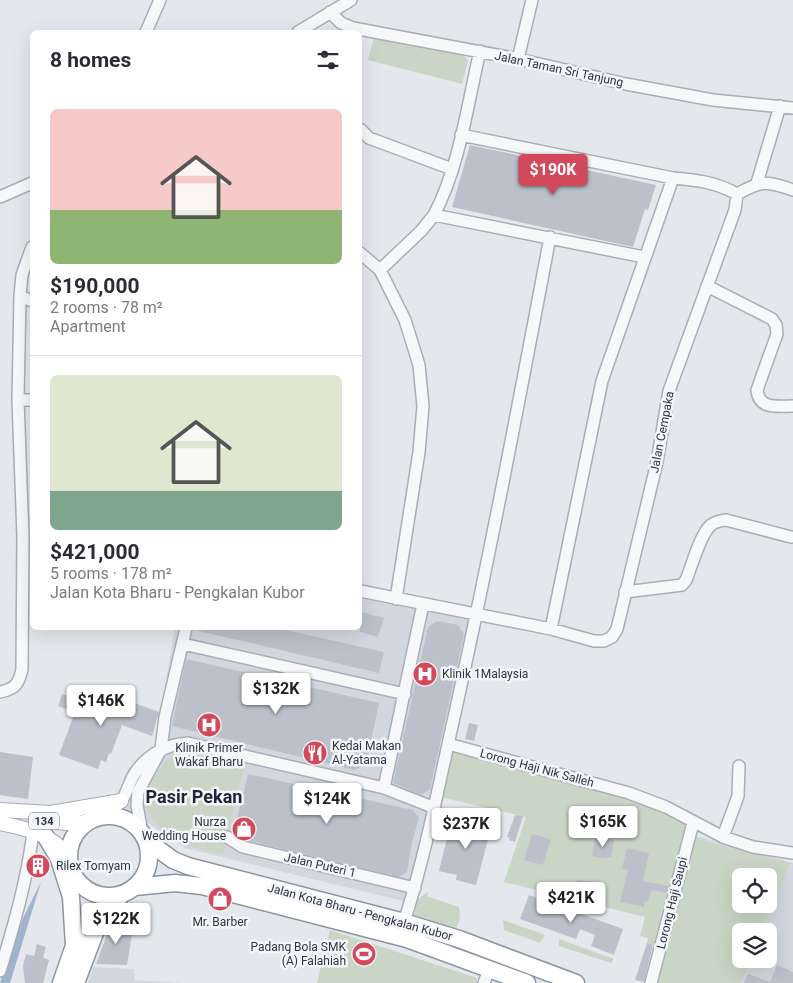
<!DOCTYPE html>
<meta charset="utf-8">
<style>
:root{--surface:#fff;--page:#f7f7f7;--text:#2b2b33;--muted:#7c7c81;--line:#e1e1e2;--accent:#d1495b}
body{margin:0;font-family:Roboto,sans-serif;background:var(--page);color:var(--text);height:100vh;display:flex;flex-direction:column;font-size:19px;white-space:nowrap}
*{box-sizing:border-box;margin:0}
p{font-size:16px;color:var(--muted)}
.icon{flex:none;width:28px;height:28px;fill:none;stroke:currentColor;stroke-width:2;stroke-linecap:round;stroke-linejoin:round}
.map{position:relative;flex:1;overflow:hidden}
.panel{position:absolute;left:30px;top:30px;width:332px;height:600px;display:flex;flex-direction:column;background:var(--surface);border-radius:8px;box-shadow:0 5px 20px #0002}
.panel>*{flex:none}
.buttons{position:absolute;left:732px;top:868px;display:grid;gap:10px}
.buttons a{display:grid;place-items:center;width:45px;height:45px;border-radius:8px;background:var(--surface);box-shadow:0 5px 20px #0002;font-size:25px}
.price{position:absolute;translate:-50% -42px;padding:0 11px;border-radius:5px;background:#fff;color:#222;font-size:16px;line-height:32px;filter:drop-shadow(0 1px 2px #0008)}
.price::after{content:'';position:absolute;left:50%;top:30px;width:15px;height:11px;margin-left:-8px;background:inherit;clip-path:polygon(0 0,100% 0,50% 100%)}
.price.active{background:var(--accent);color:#fff}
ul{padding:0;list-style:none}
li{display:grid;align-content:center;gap:10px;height:265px;padding:0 20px}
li+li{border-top:1px solid var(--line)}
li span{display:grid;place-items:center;height:155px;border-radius:8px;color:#555}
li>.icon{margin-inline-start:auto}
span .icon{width:90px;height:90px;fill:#fffc;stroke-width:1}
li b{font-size:21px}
h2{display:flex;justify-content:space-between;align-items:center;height:60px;padding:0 20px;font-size:21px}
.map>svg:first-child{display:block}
.built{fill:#d2d6de;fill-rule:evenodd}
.green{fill:#c9d6c5;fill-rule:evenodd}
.water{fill:#9fb4cc}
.building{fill:#bbc0ca}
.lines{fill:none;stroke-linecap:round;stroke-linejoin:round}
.minor-casing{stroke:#a9aeb7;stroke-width:14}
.major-casing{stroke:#a3abb8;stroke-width:16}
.highway-casing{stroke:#8b94a3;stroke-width:19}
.minor{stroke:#f7f8fa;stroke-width:11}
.major{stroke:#fff;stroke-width:14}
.highway{stroke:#fff;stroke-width:16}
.labels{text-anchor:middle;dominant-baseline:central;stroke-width:5;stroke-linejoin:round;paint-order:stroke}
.shield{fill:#f4f6f9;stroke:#676e7b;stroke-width:1}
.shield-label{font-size:11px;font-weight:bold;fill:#2b3445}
.street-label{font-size:12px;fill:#2b3445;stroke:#f4f6f9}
.poi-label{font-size:12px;fill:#2b3445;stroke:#f4f6f9;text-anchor:start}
.district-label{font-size:18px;font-weight:bold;fill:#1d2536;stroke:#f4f6f9}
</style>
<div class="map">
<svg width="793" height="983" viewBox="0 0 793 983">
<rect width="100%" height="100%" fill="#e4e7ec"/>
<path class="built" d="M360,583L475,608L407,902L185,848L126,808L155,744L175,628H360Z
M692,835L793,863V983H655ZM741,876H769V904H741ZM741,931H769V959H741Z
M93,967L134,969L135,980L182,983H88Z"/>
<path class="green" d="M374,38L463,53L468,61L462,84L368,60Z
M448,744L629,793L693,823L661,947L647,943L648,938L640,936L645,917L504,882L526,817L444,798L442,804L436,802Z
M189,749L245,762L223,855C186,846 164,841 144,804C148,789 159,763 174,754C178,751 184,750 189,749Z
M693,838L790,863L762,931H741V959H751L741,983H655ZM741,876H769V904H741Z
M428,892L427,896L459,907L460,918L456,929L414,915L418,899Z
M503,920L545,935L540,943L504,930Z
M330,930L477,978V983H317Z
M559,939L614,959L611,963L559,946Z"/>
<path class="water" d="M41,882L10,983H0L23,918Z"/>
<path class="building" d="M470,145L656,185L648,210L645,209L633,247L452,207Z
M361,612L384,618L378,637L360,632Z
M437,621L458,625L464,634L430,789L421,795L393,783L428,627Z
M196,628H277L384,652L379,673L195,630Z
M186,659L379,703L366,764L355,770L172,726Z
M82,692L103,697L131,710L134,703L159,712L152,736L122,725L111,754L109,753L106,762L101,760L98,769L59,755L75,712L58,706L62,694L79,700Z
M469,723L478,725L474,741L465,739Z
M0,752L33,757L28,799L0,795Z
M248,774L413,810L419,818L412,842L407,872L399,877L246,840L236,834L234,830Z
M515,815L523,816L515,842L509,840L510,838L507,837Z
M472,816L493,821L476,885L456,880L457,875L439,871L451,822L470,827Z
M532,834L551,839L543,865L524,860Z
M596,836L614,840L611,857H608L607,859L592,856Z
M627,848L649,853L643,881L669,886L667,893L651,890L648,902L645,901L644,907L620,902L628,870L622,869Z
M37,858L46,860L43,874L34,872Z
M577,880L597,882L598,899H595V906L576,905Z
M529,895L623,929L614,955L591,946L595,935L580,929L576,939L520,919Z
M112,921L133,928L127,965L96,964Z
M647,943L653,945L644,982L635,980Z
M37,944L46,947L43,958L49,960L43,983H25L23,966L26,954L34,956Z
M777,965L793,972V983H744L748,974L770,982Z"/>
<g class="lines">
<defs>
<path id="minor" d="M330,12L341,23L353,28L518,59L626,84L713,100L793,108
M146,32L160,0
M298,32L351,0
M518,59L532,0
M360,129L369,138L452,169
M461,135L673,178C696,180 716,182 737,194
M757,183L780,106
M737,194C762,180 766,181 793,190
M0,197L32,183
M434,215C460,165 467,106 480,51
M360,253L380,270L405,320L419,365L423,406L419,452L396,599
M380,270L421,231L434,215L644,257
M707,286L772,319L776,325L777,334L757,390C759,410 777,406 793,406
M20,296L32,301
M18,400H32
M360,591L551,629L594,641H604L612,637L617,629L657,462L669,391L735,210L737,194
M625,592L682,585L686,580C692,566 700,534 711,525C716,521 720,521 726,520L791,537
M551,629L602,381L673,178
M183,644L405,694
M0,692C15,689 19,684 22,669L23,536L18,400L20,296L22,275L32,247
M448,744L629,793L666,807L723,837L753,847L793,853
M384,788L423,604
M102,817C108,812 116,808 121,802C127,793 129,782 135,773C147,755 167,744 188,743L384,788L435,808
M142,833L137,805L138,792L161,749L165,717L186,628
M227,837L243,847L415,888
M723,837L738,796L739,766
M404,922C426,854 439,783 455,713C490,555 520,396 550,237
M0,971C14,925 27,880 33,832
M484,983L489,969
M651,983L693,823"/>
<path id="major" d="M0,810L51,813L121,801
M38,820L67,823L89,822
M0,823C26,828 54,835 69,857"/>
<path id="highway" d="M69 856a40 40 0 1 1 80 0a40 40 0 1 1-80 0Z
M46,837L59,859L71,897L74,946
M146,840L173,860L188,866L404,922L459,939L576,983
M135,887L175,883L202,886L407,939L527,983
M61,983L77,937
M76,983L95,933L104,915L122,894"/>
</defs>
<use href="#minor" class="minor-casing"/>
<use href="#major" class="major-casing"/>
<use href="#highway" class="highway-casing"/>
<use href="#minor" class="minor"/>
<use href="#major" class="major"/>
<use href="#highway" class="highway"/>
</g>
<defs>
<symbol id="hospital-disc" viewBox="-11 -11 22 22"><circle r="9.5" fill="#d1495b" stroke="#f4f6f9"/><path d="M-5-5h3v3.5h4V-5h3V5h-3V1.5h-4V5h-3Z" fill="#fff"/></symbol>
<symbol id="restaurant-disc" viewBox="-11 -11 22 22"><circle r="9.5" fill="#d1495b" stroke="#f4f6f9"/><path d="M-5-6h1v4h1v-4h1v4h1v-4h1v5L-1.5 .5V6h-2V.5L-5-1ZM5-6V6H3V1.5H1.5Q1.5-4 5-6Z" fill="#fff"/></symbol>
<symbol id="shop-disc" viewBox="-11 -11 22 22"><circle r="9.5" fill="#d1495b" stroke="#f4f6f9"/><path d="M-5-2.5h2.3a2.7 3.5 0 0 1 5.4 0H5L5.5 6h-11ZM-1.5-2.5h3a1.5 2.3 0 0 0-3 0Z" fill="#fff"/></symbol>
<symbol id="building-disc" viewBox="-11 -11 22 22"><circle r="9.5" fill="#d1495b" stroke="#f4f6f9"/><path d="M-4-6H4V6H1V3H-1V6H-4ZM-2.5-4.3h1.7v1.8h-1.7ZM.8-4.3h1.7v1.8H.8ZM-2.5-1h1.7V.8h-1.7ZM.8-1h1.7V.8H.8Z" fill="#fff"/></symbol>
<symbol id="stadium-disc" viewBox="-11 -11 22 22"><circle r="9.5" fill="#d1495b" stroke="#f4f6f9"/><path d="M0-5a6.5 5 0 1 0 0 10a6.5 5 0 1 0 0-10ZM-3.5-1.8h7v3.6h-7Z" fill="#fff"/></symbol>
</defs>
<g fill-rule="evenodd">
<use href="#hospital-disc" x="411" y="660" width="28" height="28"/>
<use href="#hospital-disc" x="195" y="711" width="28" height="28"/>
<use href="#restaurant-disc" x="301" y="739" width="28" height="28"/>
<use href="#shop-disc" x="230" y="815" width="28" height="28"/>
<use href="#building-disc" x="24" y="852" width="28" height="28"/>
<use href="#shop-disc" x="206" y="885" width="28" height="28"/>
<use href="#stadium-disc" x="350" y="940" width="28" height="28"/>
</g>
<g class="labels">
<rect class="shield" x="29" y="812.5" width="30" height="17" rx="4"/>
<g class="shield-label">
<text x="44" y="821">134</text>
</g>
<g class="street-label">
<text transform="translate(559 69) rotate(12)">Jalan Taman Sri Tanjung</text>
<text transform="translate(662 432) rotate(-79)">Jalan Cempaka</text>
<text transform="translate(537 768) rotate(15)">Lorong Haji Nik Salleh</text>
<text transform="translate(320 865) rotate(13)">Jalan Puteri 1</text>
<text transform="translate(672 903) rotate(-76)">Lorong Haji Saupi</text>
<text transform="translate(360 912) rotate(15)">Jalan Kota Bharu - Pengkalan Kubor</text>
</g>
<g class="poi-label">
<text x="442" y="674">Klinik 1Malaysia</text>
<text x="332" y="746">Kedai Makan<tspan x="332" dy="14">Al-Yatama</tspan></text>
<text x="209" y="748" text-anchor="middle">Klinik Primer<tspan x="209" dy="14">Wakaf Bharu</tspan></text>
<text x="226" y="822" text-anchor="end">Nurza<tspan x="226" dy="14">Wedding House</tspan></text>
<text x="56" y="866">Rilex Tomyam</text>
<text x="220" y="922" text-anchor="middle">Mr. Barber</text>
<text x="346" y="947" text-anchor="end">Padang Bola SMK<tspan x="346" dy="14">(A) Falahiah</tspan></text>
</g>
<g class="district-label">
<text x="194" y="796">Pasir Pekan</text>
</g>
</g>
</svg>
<div class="buttons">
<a><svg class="icon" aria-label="locate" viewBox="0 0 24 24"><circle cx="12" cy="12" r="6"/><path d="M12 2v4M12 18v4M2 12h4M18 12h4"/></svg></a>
<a><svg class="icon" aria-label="layers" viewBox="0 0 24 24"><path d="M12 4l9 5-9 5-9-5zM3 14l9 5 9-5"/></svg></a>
</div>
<b class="price active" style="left:553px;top:196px">$190K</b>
<b class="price" style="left:276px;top:715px">$132K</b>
<b class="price" style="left:101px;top:727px">$146K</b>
<b class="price" style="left:327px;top:825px">$124K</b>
<b class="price" style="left:603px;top:848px">$165K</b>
<b class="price" style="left:466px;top:850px">$237K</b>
<b class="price" style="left:571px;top:924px">$421K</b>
<b class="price" style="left:116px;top:945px">$122K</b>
<section class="panel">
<h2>8 homes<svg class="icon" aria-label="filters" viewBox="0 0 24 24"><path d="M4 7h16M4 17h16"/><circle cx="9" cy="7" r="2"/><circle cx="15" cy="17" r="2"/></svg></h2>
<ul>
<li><span style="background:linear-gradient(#f6c9c9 65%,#8fb573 0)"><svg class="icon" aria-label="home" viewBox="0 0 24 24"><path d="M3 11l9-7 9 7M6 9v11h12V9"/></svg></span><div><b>$190,000</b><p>2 rooms · 78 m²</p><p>Apartment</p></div></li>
<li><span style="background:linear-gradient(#dfe7d0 75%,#7fa58c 0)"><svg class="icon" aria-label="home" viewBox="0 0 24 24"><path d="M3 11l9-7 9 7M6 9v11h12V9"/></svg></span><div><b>$421,000</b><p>5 rooms · 178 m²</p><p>Jalan Kota Bharu - Pengkalan Kubor</p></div></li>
</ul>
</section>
</div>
